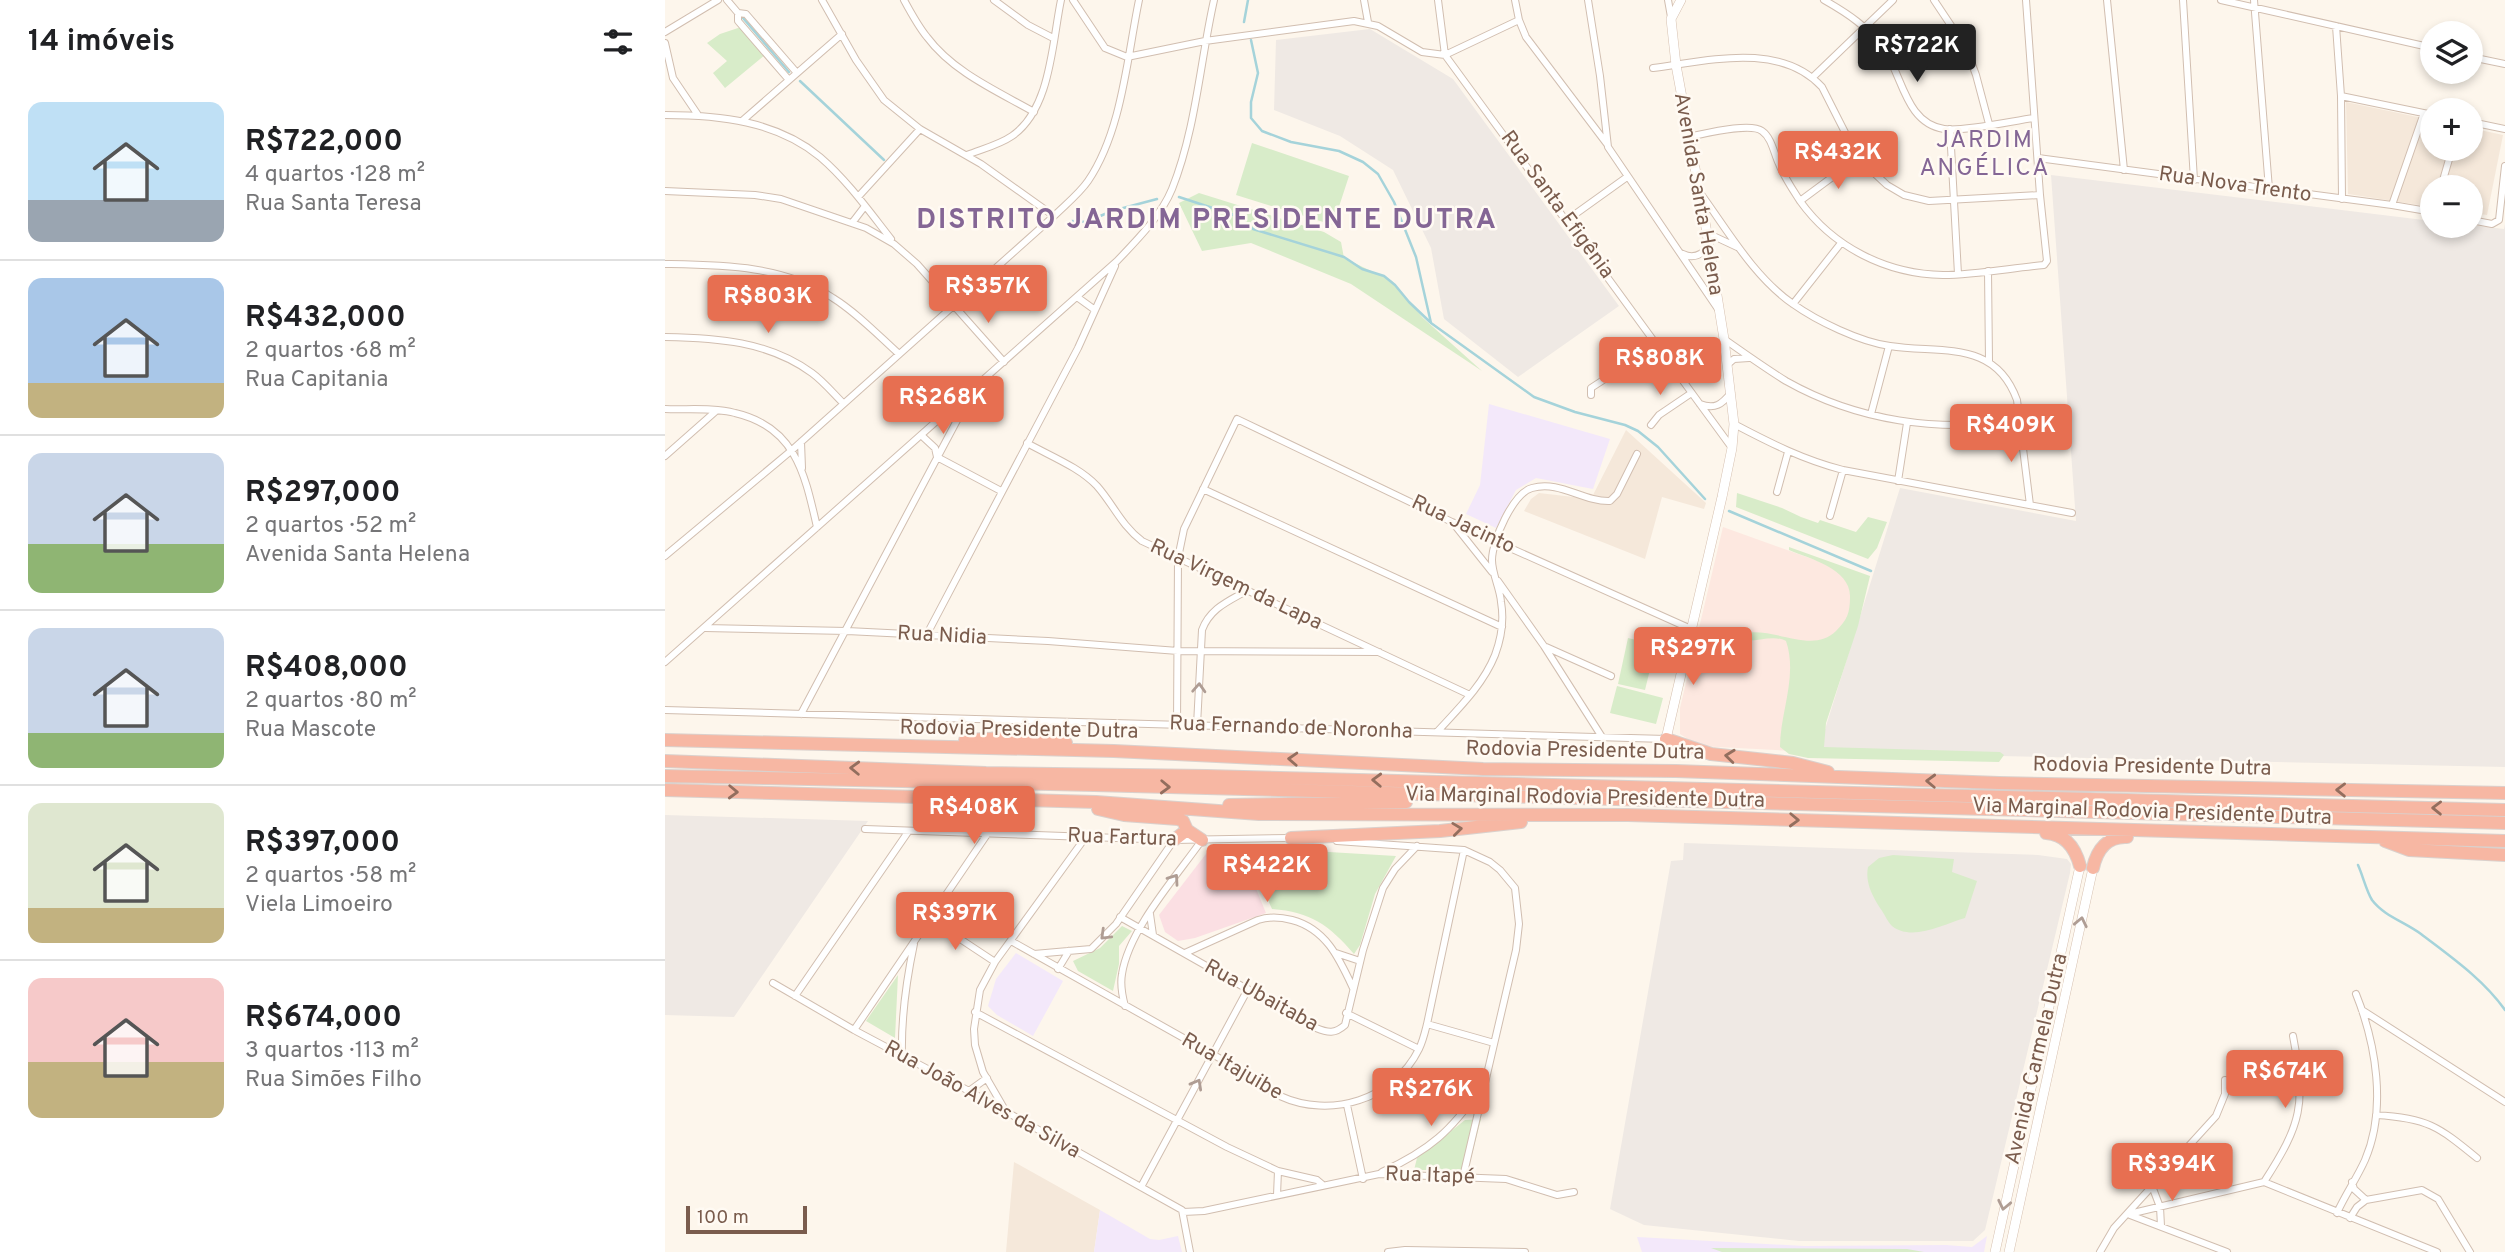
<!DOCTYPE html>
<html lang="pt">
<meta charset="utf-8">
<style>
:root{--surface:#fff;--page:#f6f6f6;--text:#202124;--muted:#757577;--line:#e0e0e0;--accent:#e76f51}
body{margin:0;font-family:Overpass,sans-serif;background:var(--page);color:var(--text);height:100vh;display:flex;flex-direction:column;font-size:26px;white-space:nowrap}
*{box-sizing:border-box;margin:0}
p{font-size:23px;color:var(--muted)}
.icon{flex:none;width:38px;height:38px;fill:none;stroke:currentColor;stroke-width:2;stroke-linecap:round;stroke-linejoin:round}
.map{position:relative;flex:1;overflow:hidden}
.drawer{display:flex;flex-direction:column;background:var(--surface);width:665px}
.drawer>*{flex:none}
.controls{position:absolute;left:1755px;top:21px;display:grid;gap:14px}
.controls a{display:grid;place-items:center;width:63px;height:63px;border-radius:50%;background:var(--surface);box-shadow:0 4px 10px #0003;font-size:35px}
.scale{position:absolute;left:21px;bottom:18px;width:121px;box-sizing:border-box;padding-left:7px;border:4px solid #7a5c4d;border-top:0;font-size:19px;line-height:24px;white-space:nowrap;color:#7a5c4d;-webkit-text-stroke:5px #fffaf3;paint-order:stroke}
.price{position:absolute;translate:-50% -60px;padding:0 16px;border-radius:7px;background:var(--accent);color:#fff;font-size:23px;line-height:46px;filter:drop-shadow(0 2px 4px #0008)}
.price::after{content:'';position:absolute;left:50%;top:42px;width:21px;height:16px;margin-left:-10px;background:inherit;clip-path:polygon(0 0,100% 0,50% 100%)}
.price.selected{background:#222;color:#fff}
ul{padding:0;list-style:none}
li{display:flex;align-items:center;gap:21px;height:175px;padding:0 28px}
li+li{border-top:2px solid var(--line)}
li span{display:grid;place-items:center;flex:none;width:196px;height:140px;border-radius:14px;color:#555}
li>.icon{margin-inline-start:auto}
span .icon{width:84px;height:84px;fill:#fffc;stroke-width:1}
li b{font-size:30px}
h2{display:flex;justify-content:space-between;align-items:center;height:84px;padding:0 28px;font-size:30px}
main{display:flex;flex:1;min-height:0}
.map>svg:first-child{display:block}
.residential{fill:#f5e8da}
.commercial{fill:#fde8e0}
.industrial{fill:#efe9e4}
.education{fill:#f3e8fa}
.medical{fill:#fbdfe3}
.green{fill:#d8ecc9}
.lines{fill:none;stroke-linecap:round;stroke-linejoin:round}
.stream{stroke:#a5d3da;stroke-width:2.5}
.street-casing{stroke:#d1beb0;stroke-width:8}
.secondary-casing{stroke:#d6c0b0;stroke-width:10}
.highway-casing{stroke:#dad1cd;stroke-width:14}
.street{stroke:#fff;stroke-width:6}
.secondary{stroke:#fff;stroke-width:9}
.highway{stroke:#f7b7a3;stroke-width:12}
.oneway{stroke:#af9d94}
.oneway2{stroke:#936e5e}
.labels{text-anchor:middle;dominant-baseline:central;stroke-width:5;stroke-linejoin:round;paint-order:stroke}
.street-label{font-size:21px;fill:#7a5c4d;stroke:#fffaf3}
.quarter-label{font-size:24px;letter-spacing:2px;fill:#846695;stroke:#fffaf3}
.district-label{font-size:28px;font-weight:bold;letter-spacing:2px;fill:#846695;stroke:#fffaf3}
</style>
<main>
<section class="drawer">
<h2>14 imóveis<svg class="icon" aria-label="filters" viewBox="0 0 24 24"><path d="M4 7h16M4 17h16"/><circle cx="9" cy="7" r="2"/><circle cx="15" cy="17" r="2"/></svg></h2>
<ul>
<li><span style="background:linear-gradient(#bfe0f5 70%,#9aa5b1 0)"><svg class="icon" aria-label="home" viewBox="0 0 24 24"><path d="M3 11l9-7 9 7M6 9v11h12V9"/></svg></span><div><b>R$722,000</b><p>4 quartos · 128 m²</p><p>Rua Santa Teresa</p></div></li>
<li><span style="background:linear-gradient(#a9c7e8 75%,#c2b280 0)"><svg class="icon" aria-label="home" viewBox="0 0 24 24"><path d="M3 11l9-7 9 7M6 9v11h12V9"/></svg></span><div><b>R$432,000</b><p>2 quartos · 68 m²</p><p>Rua Capitania</p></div></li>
<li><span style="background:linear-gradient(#c9d6e8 65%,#8fb573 0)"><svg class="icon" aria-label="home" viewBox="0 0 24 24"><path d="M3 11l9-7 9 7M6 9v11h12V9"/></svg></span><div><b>R$297,000</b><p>2 quartos · 52 m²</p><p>Avenida Santa Helena</p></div></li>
<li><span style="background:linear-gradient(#c9d6e8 75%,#8fb573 0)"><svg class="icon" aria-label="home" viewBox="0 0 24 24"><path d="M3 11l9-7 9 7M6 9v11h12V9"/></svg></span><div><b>R$408,000</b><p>2 quartos · 80 m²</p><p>Rua Mascote</p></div></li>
<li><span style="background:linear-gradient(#dfe7d0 75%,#c2b280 0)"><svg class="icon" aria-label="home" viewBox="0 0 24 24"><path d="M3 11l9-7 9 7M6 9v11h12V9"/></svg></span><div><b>R$397,000</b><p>2 quartos · 58 m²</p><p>Viela Limoeiro</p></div></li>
<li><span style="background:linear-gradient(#f6c9c9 60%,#c2b280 0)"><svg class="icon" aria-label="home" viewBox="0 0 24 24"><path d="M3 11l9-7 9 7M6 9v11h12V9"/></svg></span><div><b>R$674,000</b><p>3 quartos · 113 m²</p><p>Rua Simões Filho</p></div></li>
</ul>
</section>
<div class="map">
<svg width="1840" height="1252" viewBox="0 0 1840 1252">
<rect width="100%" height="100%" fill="#fdf6ec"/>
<path class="residential" d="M1681,102L1767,120L1768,149H1806V128L1838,135L1822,215L1806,213V187H1768L1767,207L1683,194Z
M961,430L1041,503L1039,509L997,497L980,559L859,511L866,499L874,493L926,499Z
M349,1162L435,1210L429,1252H341Z"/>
<path class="commercial" d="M1058,527L1203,579L1147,752L1034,746L1015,734V708Z"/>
<path class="industrial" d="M705,29L788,79L954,306L853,377L779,319L766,248L728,170L675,136L609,110L611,40Z
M1386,175L1767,221L1768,226L1806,225L1839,229L1840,224V767L1153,752L1235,488L1411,521Z
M0,815L203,821L69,1017L0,1015Z
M1019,843L1373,855L1402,859L1406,864L1405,873L1320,1230L1308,1241H1134L979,1225L945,1209L1006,861L1018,860Z"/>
<path class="education" d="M824,404L945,439L928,489L871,478L851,490L831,528L801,514L815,485Z
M351,953L398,981L368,1036L332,1015L323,1006L331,979Z
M435,1210L485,1239L494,1240L513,1236L517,1252H429Z
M1322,1236L1319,1252H977L972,1237L1139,1246L1281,1245L1307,1247Z"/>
<path class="medical" d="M574,847L601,913L530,938L513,941L500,932L494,915L544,850Z"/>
<path class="green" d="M76,27L100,55L60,88L48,73L62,61L42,43L55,34Z
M587,143L684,176L668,225L571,195Z
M534,193L659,232L676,242L679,258L727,281L758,318L817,371L686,284L586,243L537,251L514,203Z
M1072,493L1117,508L1136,517L1153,523L1155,520L1191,532L1203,517L1222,522L1212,548L1203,559L1071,507Z
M1124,547L1205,576L1193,626L1161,723L1159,747L1335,752L1339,755L1334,762L1143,758L1124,754L1115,747C1115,712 1133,676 1121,641C1107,634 1091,643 1076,640L1071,645H1066L1067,638C1099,618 1144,658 1171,631C1182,620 1185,613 1185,597C1186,569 1145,559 1124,550Z
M963,638L991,645L980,690L953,684Z
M952,686L998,698L991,724L945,713Z
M579,847L731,856L710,894L695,945L689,954C664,925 646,912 607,909Z
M1228,855L1289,859L1287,872L1312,881L1300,918C1279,924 1247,942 1227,926C1222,921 1219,913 1215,908C1207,895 1200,882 1203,867L1214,858Z
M457,926L467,931L454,946V964L448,991L413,971L408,961L435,948Z
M233,975L230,1038L201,1021Z
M816,1119L803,1170H749L752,1158L800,1120Z
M1046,1248L1242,1249L1259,1252H1057Z"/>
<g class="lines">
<path class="stream" d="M78,18L124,72
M579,22L583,0
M586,40L593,73L586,102V118L597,131L626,142L674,151L698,162L713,174L729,202L751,257L766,323L869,397L910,412L960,425L973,431L993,447L1040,499
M135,81L219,160
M514,197L569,215L588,229L679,257L697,269L719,276L730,285L744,302L765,322
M407,221L421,222L447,211L492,199
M1064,511L1206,571
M1693,865C1698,876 1701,890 1707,900C1719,916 1740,922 1756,934C1786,957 1818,979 1840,1010"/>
<defs>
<path id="street" d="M62,0L73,13V21L124,80
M157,0L191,60L219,100L255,129L316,164L389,216
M239,0C246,13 253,26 262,37C288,72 332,91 369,112
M329,0L363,25L388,38
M408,0L440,48L462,57L540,41L689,21L713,26L757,52L780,55
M699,0L703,22
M773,0L780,55L1067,448
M850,0L854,20L861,37L942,144
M923,0L935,76L943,147L1053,309
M1003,0L1006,17
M1159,0C1182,13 1205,28 1220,51C1238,78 1241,123 1279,129C1298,132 1347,121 1369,118
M1269,0L1301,48L1311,75L1324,124
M1442,0L1459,170
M1518,0L1529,180
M1556,0L1768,48
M1589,0L1604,189
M73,13L81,14L132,73
M1671,26L1676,96L1677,199
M0,32L53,0
M0,43L8,78L33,115
M780,55L854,20
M1806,57L1840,64
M988,68C1042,61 1115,41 1157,87L1193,158L1222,185L1239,195L1264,201L1375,195
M1148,77L1228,0
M1676,96L1768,115
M0,115C54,115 112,121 155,157C182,180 204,211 226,239
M77,121L177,34
M1806,122L1840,129
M1285,129L1293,274
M1023,137C1039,134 1085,122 1097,131C1107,138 1109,154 1114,164C1119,177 1128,190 1135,201C1168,247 1221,274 1278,275C1311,275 1346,268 1379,265L1382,261L1375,195L1361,0
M302,155C317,149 334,145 347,136C386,109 387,43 396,0
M1373,158L1727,205L1768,212
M1776,187L1787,149
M0,191L90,195L116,199L201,228L229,244L252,264L339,362
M1036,194C1063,231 1089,277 1128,304C1152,321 1195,342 1225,346C1276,354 1330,339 1352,400L1365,505
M193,197L255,129
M1135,201L1193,158
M1727,205L1759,113
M902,220L962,177
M1806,220L1827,224L1834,220L1840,166
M187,223L200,206
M1042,233L1072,247
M1018,254C1028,259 1037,255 1044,246
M0,264C56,265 119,265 168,298C192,313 213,335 234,354
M1323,271L1324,361
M412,297L430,310
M1128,304L1176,243
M0,337C52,338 103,341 147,373C158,381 168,393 178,403
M1059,339C1079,353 1100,368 1121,381C1192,421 1274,433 1354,420
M1062,365L1069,359L1084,358
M926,395V388L992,345
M1035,404C1050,410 1057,404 1066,393
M0,409C22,410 48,407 70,413C131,427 140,475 152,527
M1206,414L1224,346
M1069,424C1105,443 1139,460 1178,470L1407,513
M986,425L994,415L1025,394
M256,435L270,448L272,457L336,491
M136,442L137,468
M362,443C385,456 414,467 432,486C448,504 456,525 477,541L805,695
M0,456L51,411
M1233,481L1242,423
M538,489L837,627
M1112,492L1123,452
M1165,516L1178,470
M788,523L827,572
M0,556L127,450L389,216C400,205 414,194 423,181C457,131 462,58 474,0
M833,581L879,646L937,737
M40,628L182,631L383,641L513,651L714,652
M261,636L413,348L450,266
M881,647L946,676
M0,662L452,261C472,240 496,216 507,189C531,129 535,62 549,0
M0,710L1001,739
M136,714L306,394
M512,725L513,558L519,529L572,419L787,522L1026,629
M532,725L537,630C545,608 564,601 583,590
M772,732C793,709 818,685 830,655C836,639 839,619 836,602C835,588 827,574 827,560C827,541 848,493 867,488C895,480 918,502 945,501L952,494L972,454
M200,829L509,840L626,838
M672,841L799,850L825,862L835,870L850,888L854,924L851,950L798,1177
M485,914L488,935
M455,917L651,1028C663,1033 670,1034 680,1025L698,950L718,888L730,869L752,846
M265,919L330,962
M346,941L579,1072C590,1080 602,1090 615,1096C665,1119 729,1100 754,1049C758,1041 760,1032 762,1024L799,850
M520,953L593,920C605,916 615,917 627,920C661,929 674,958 688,988
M671,953L695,961
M369,954L426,949L451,924L509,840
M393,969L404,951
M108,983L189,1030L304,1091L517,1210L525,1252
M130,996L243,832
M460,1006C457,995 455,985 457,974C464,929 511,877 537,840
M1697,1010L1840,1102
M310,1012L562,1147L613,1171L652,1180L658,1185
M681,1013L754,1049
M762,1024L829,1043
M189,1030L323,833
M237,1056C236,1017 241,982 249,944
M304,1091L322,1078
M682,1105L698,1179
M340,1110L318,1072L310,1045L309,1029L315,990L330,962L420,838
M1711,1115C1762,1118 1773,1126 1812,1158
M717,1172C765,1150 786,1131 816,1088
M1599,1182L1772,1252
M1599,1182C1637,1123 1641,1105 1628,1036
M1687,1182L1689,1189L1701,1200
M1487,1186L1495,1207L1496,1226
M476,1187L583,989
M612,1195L613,1171
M518,1212L539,1211L714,1174L841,1179L892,1195L909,1192
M1672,1213C1680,1195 1692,1178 1700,1160C1722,1109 1711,1044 1691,994
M1464,1214L1599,1182
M1465,1215L1562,1252
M1685,1218L1692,1207L1701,1200L1757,1190L1773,1199L1805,1252
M723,1252L740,1250L860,1252
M1435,1252L1449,1228L1551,1116L1560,1094V1080"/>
<path id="secondary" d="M1001,739L1057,497L1067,448L1069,424L1059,339L1042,233L1011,65L1006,19L1016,0
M1330,1252L1415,866
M1344,1252L1428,868"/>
<path id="highway" d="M1001,739L1046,754L1128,763L1163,772
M0,740L449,751L818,769L1011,771L1334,783L1840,793
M300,740L340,738L401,743
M0,761L321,773L542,776L1840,810
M0,776L429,785L1840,823
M0,790L431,802L594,814L963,815L1840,841
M564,805L741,802
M433,809L459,815L513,819L518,821L522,830L537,840
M1381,833C1400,834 1410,847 1415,866
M626,838L775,831L856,822
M509,840L522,830
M1720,841L1744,850L1840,855
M1428,868C1432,849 1443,836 1462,837"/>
</defs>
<use href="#street" class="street-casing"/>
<use href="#secondary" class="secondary-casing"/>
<use href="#highway" class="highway-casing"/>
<use href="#street" class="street"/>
<use href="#secondary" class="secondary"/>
<use href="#highway" class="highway"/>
</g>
<defs><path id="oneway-chevron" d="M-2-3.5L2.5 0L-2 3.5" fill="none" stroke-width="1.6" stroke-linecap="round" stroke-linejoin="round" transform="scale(1.75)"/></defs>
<g class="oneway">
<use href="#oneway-chevron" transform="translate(534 688) rotate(-87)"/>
<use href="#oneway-chevron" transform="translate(509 879) rotate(-55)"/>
<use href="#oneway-chevron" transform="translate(1416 922) rotate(-78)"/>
<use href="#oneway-chevron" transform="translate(440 935) rotate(136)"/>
<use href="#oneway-chevron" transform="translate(532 1084) rotate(-61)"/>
<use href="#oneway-chevron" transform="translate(1339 1205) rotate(102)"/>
</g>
<g class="oneway2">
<use href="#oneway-chevron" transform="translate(1065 756) rotate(-174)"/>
<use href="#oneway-chevron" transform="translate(628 759) rotate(-177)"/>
<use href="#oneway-chevron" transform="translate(190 768) rotate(-178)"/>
<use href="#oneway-chevron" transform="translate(712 780) rotate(-178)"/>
<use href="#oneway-chevron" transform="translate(1266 781) rotate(-178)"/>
<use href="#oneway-chevron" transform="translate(500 787) rotate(2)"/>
<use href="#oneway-chevron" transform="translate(1676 790) rotate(-179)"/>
<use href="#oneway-chevron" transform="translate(68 792) rotate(2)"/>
<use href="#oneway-chevron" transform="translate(1772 808) rotate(-179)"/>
<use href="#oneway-chevron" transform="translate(1129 820) rotate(2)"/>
<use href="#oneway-chevron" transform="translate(792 829) rotate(-7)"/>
</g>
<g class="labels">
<g class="street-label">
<text transform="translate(1570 185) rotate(8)">Rua Nova Trento</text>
<text transform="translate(1033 194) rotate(80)">Avenida Santa Helena</text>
<text transform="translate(892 205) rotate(54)">Rua Santa Efigênia</text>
<text transform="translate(798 525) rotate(25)">Rua Jacinto</text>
<text transform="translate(571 585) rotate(25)">Rua Virgem da Lapa</text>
<text transform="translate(277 636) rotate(3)">Rua Nidia</text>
<text transform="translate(626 728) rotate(2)">Rua Fernando de Noronha</text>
<text transform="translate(354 730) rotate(1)">Rodovia Presidente Dutra</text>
<text transform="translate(920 751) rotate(1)">Rodovia Presidente Dutra</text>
<text transform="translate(1487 767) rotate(1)">Rodovia Presidente Dutra</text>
<text transform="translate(920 798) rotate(1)">Via Marginal Rodovia Presidente Dutra</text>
<text transform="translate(1487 812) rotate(2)">Via Marginal Rodovia Presidente Dutra</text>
<text transform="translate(457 838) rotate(2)">Rua Fartura</text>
<text transform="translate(596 996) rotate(29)">Rua Ubaitaba</text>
<text transform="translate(1372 1059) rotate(-77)">Avenida Carmela Dutra</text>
<text transform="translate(567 1067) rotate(30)">Rua Itajuibe</text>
<text transform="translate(317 1100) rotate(29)">Rua João Alves da Silva</text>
<text transform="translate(765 1176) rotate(2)">Rua Itapé</text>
</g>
<g class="quarter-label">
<text x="1320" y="141">JARDIM<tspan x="1320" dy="28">ANGÉLICA</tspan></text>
</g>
<g class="district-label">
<text x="542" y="221">DISTRITO JARDIM PRESIDENTE DUTRA</text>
</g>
</g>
</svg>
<div class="controls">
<a><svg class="icon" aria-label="layers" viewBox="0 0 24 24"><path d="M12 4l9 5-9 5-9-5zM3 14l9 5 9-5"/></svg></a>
<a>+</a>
<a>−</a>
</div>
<div class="scale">100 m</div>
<b class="price selected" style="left:1252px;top:84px">R$722K</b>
<b class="price" style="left:1173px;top:191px">R$432K</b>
<b class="price" style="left:323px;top:325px">R$357K</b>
<b class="price" style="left:103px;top:335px">R$803K</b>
<b class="price" style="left:995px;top:397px">R$808K</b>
<b class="price" style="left:278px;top:436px">R$268K</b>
<b class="price" style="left:1346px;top:464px">R$409K</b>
<b class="price" style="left:1028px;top:687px">R$297K</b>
<b class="price" style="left:309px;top:846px">R$408K</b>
<b class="price" style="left:602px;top:904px">R$422K</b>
<b class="price" style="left:290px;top:952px">R$397K</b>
<b class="price" style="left:1620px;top:1110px">R$674K</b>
<b class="price" style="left:766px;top:1128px">R$276K</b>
<b class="price" style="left:1507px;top:1203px">R$394K</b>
</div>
</main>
